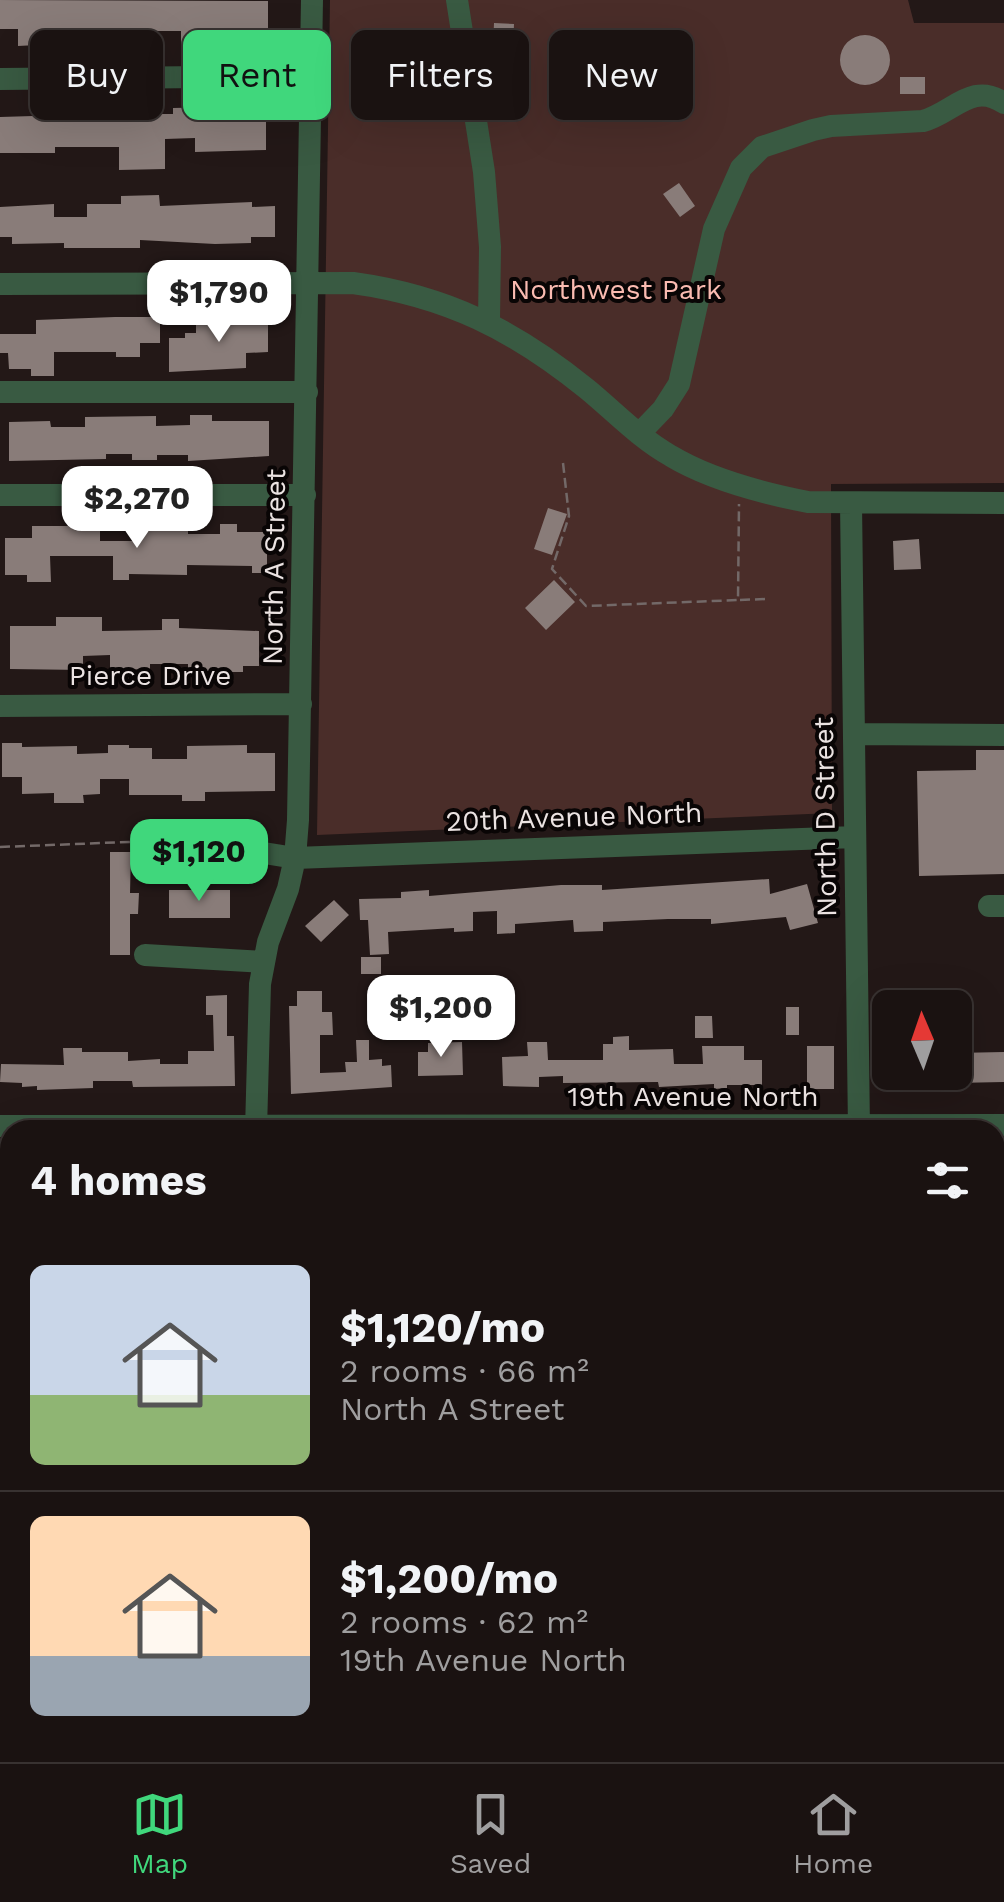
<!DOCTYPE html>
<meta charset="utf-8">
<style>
:root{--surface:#1a1211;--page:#231b1a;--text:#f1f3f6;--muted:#9f9e9f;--line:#383231;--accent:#40d77c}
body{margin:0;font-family:"Work Sans",sans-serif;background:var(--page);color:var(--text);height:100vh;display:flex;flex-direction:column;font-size:38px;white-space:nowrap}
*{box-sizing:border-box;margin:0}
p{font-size:32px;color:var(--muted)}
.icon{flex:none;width:55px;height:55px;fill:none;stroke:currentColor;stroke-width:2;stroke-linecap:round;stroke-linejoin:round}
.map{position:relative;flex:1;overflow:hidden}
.side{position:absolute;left:0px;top:1120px;width:1005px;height:642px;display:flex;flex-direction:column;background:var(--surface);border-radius:30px 30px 0 0;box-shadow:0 10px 40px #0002,0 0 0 2px var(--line)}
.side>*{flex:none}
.guide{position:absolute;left:30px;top:30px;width:945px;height:90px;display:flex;gap:20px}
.needle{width:65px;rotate:358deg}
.tools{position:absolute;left:872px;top:990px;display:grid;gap:20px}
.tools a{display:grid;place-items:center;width:100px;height:100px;border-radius:15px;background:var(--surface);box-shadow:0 10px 40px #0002,0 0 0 2px var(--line);font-size:50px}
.price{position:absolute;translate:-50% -85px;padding:0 22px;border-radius:20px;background:#fff;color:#222;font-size:32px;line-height:65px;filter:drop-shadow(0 2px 5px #0008)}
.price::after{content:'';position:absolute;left:50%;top:60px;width:30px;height:22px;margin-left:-15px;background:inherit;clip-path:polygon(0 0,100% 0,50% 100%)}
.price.current{background:var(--accent);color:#111}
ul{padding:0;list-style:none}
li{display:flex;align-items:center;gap:30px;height:250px;padding:0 30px}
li+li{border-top:2px solid var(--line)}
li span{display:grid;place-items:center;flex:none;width:280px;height:200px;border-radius:15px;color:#555}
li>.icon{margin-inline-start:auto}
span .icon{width:120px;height:120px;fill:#fffc;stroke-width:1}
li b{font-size:42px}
h2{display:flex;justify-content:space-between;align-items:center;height:120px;padding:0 30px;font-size:42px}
.chip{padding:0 35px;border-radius:15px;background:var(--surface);box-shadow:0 10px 40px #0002,0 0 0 2px var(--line);font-size:35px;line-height:90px}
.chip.current{background:var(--accent);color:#111}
.tabs{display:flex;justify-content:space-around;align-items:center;height:140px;border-top:2px solid var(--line);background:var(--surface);font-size:28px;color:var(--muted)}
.tabs a{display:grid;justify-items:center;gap:5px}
.tabs .current{color:var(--accent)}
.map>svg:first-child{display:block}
.park{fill:#4a2d29}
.building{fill:#897c79}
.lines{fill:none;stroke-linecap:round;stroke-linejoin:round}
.path{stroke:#736968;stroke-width:2.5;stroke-dasharray:10 5;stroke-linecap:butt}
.minor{stroke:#395a42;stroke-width:22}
.labels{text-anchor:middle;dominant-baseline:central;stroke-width:8;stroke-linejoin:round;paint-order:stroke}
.park-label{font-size:28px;fill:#fabbb1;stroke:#090505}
.street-label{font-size:28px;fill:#ebe3e2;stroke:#090505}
</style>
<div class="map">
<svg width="1004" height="1762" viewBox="0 0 1004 1762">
<rect width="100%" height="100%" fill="#231817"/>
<path class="park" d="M330,0H908L914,23H1004V483L831,484L832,813L317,835Z"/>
<path class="building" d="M0,0L268,1V38H252V42L181,45V31H140V42H121V35H86V45H68V36H37V45L18,46V29H0Z
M494,23L514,24L511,100H491Z
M840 60a25 25 0 1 1 50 0a25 25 0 1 1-50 0Z
M900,77H925V94H900Z
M107,106V110H142V114H173V108L217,107V114L266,109V150L195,152V138L165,139V169L119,170V147H55V153H0V117L33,116L32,112L70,111V107Z
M679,183L695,206L680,217L663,194Z
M159,195L160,206L252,202V207L275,206V237H251V243L215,244L140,240V248H64V243L12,244V237H0V207L54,204V217H87V204H121V196Z
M115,317H160V343H140V357H116V352H54V376H31V369H9L8,353H0V334H36V320Z
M268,318V352L246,353V368L169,372V338H185V333H196V320Z
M190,415H212V421H269V456L188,461V455H157V460H132V454H106V459L9,461V422L50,421L51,427H85V417L156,416V426L190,425Z
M548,508L567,514L552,555L534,549Z
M220,524H237V532H267V573H252V566L187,565V575L129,574V580H113V556H50L51,582H27V575H5V538H32V526H85V531H100V541H137V526L188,528V534H220Z
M919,539L921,569L894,570L893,541Z
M554,580L575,602L546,630L525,608Z
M56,617H102V631L162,630V619H179V628L259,631V666H243V672H221L188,670V664H150V669L110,670V655L83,656V670L10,669V626H56Z
M2,743H22V747L77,746V754L108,753V745H129V748H152V759H187V746L247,745V753H275V791L205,792V801H182V795H129V779H100V794L83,795L84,803H54V793L22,794V777H2Z
M976,750H1004V874L919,876L917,771L976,770Z
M110,852H131L130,893H139L138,914H130V955H110Z
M769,879L770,894L807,884L818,923L790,930L786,917L711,924V919H668L603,922V931L574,932L573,920L515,924V933L497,934V911L473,912V931L454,932V928L388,932L389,954L370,955L368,920H360L359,899L401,898V892L429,890V896L561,885H602V890Z
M169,890H230V918H169Z
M334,900L349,915L321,942L305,926Z
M361,957H381V974H361Z
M297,991H322V1012H332L333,1035H320V1073L346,1072L345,1062H357L356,1040H369V1060L382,1059V1066L391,1065L392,1087L291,1094L289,1006H297Z
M227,995V1036H234L235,1086L133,1087L132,1081H93V1088L37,1090V1086L22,1087V1083L0,1082L1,1064L64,1065L63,1048H82V1052H128V1061L160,1059V1064H188V1051H214L213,1015H206V996Z
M378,1006H399V1023H377Z
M786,1007H799V1035H786Z
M695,1016H712L713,1038H695Z
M629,1036V1050L673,1049L674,1064H703L702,1046H744V1060H762V1085H727V1088L714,1089V1084L659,1087L658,1082L563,1083V1076L539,1077V1087L503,1086L502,1057L528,1056L527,1042H547L548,1060H603V1044H613V1037Z
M462,1042L463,1075L418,1076V1052H428V1043Z
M807,1046H834V1089H807Z
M1004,1052V1082L955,1083V1053Z
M885,1072H941V1086H885Z"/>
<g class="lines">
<path class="path" d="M563,463L569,516L552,569L586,606L738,600L739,504
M740,600L766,599
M0,847L178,840"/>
<path class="minor" d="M457,0L484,172L490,247L489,321
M0,79L313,76
M0,284L353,283C447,296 514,330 587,389C615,412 639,438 671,456C711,480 762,493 808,502L1004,503
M0,392H307
M639,434L663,409L679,384L714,229L741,168L762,147L813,130L831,126L923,121C953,113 972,81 1004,103
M0,495H305
M851,503L859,1130
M0,706L301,704
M854,734L1004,735
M154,863L264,853L295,858L855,837
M989,906H1004
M145,955L264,962
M0,1126L1004,1125
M256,1130L260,984L268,942L288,889L295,858L298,820L312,0
M0,1161H10
M995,1413H1004
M0,1460H10
M0,1696H10
M995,1701H1004
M868,1752V1762
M238,1762V1752"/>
</g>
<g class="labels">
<g class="park-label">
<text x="616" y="289">Northwest Park</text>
</g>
<g class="street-label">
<text transform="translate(274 567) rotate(-89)">North A Street</text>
<text x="150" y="675">Pierce Drive</text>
<text transform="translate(574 817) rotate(-2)">20th Avenue North</text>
<text transform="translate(825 817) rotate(-91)">North D Street</text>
<text x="693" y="1096">19th Avenue North</text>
</g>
</g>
</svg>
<div class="tools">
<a><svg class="needle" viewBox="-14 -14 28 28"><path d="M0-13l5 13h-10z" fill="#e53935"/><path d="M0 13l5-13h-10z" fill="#9f9e9f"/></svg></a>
</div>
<b class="price" style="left:219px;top:345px">$1,790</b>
<b class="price" style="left:137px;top:551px">$2,270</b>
<b class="price current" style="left:199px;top:904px">$1,120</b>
<b class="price" style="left:441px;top:1060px">$1,200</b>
<div class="guide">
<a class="chip">Buy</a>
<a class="chip current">Rent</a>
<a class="chip">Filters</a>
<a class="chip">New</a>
</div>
<section class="side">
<h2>4 homes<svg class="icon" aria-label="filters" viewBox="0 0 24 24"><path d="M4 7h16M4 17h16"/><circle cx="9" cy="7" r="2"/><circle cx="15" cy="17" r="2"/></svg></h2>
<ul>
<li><span style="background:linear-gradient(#c9d6e8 65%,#8fb573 0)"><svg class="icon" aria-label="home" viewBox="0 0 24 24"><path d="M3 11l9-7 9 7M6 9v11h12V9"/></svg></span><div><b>$1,120/mo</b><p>2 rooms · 66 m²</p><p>North A Street</p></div></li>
<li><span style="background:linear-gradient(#ffd9b3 70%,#9aa5b1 0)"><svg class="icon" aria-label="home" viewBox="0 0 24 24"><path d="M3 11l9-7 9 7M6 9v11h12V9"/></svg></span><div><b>$1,200/mo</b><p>2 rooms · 62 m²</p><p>19th Avenue North</p></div></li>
</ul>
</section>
</div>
<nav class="tabs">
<a class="current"><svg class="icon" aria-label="map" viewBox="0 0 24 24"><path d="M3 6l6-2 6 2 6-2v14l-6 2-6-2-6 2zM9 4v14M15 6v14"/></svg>Map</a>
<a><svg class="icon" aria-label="saved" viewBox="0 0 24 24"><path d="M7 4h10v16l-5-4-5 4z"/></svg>Saved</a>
<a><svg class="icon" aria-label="home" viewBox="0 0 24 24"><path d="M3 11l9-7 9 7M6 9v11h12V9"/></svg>Home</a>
</nav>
